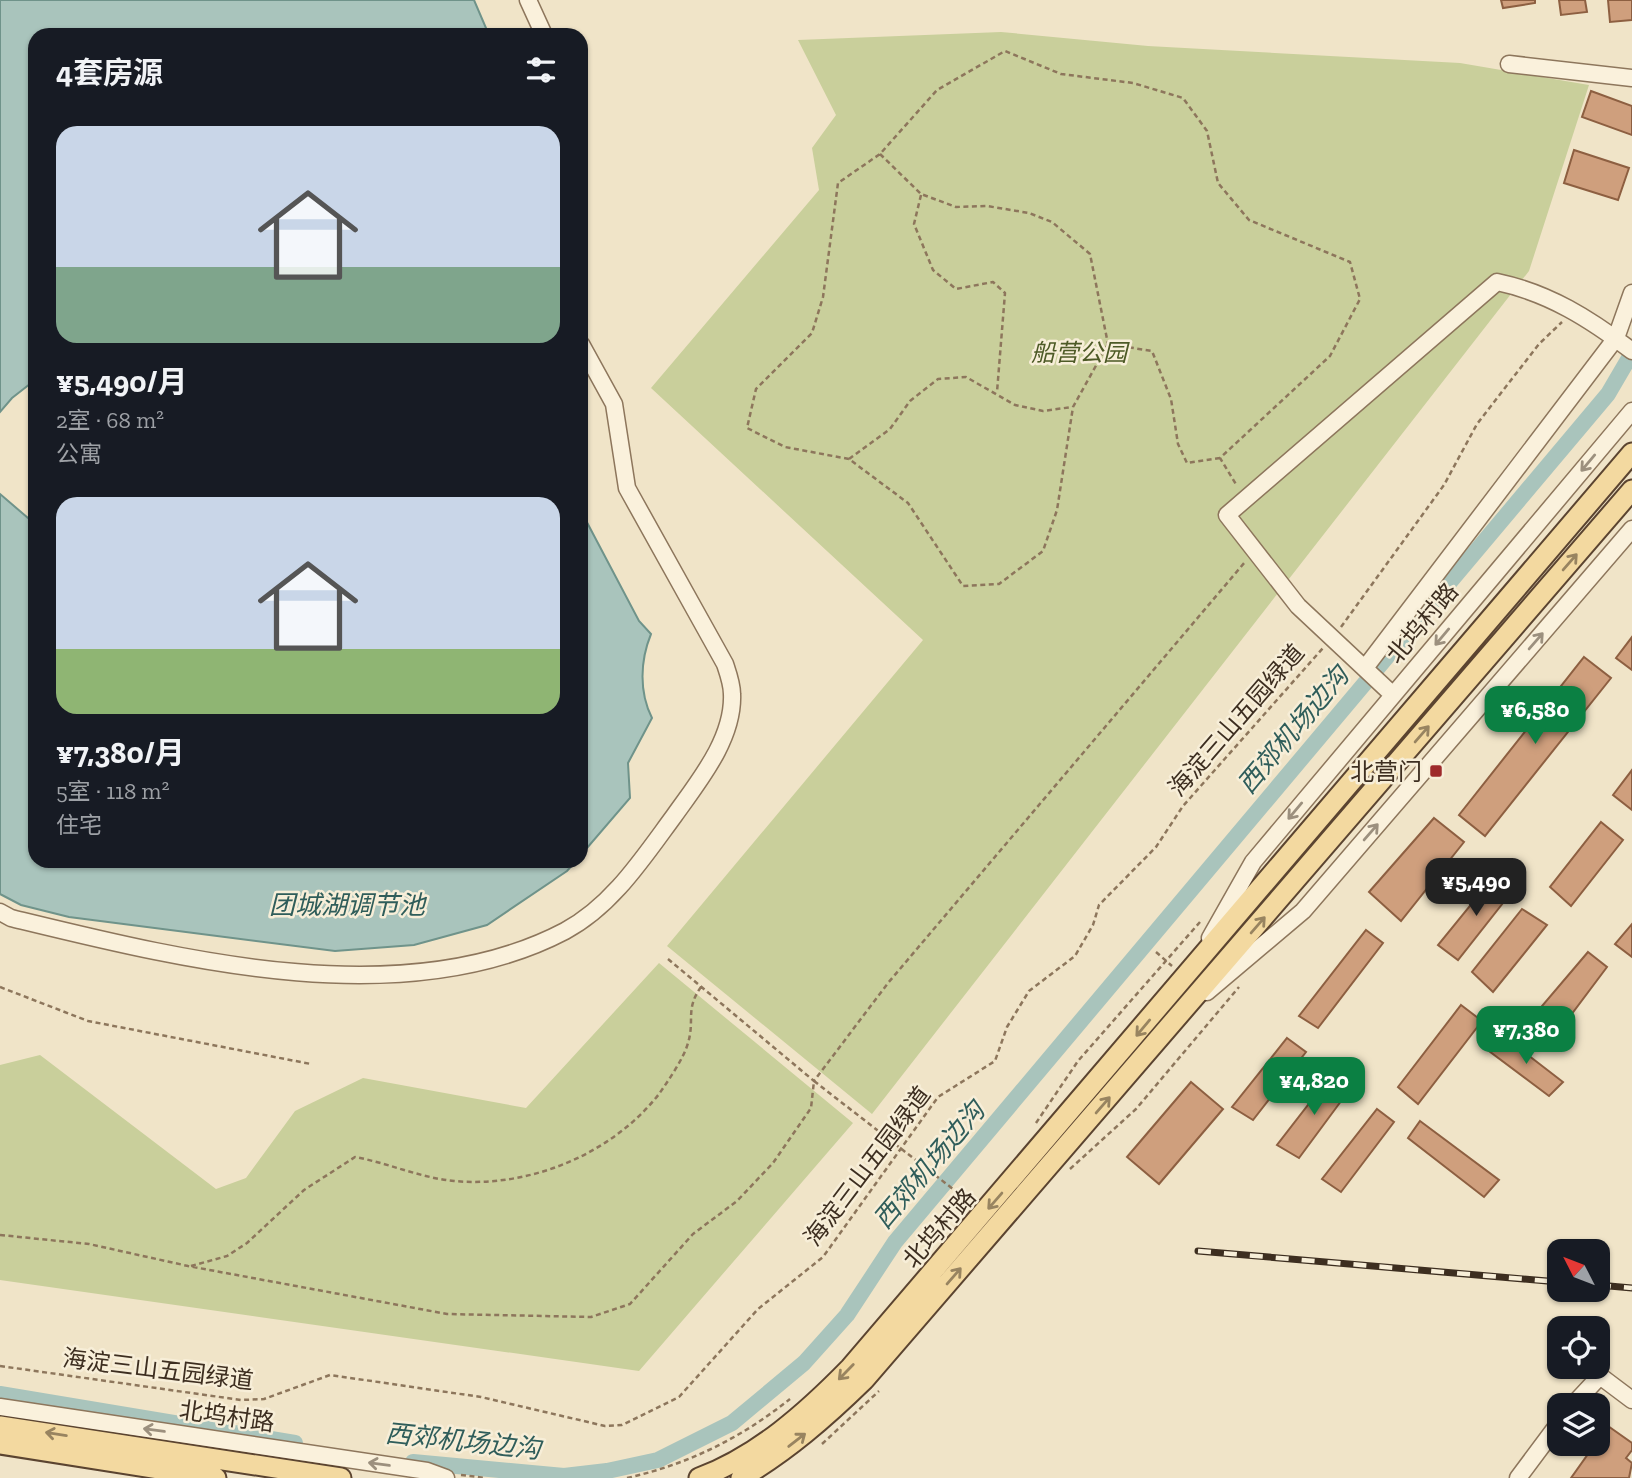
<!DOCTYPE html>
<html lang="zh">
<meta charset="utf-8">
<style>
:root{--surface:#171b24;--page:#20242c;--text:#f1f3f6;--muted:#9ea1a6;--accent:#0b8043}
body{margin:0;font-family:"Zilla Slab","Noto Sans SC",serif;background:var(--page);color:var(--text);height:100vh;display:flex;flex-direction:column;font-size:26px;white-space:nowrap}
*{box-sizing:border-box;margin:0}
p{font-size:23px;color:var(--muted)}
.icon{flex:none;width:38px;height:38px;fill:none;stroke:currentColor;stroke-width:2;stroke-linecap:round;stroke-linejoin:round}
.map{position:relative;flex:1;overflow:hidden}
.sheet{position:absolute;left:28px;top:28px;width:560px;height:840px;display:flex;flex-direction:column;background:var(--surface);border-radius:21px;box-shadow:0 2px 5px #0004}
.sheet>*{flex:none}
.needle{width:46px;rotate:312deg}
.tools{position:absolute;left:1547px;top:1239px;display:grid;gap:14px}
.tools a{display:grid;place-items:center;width:63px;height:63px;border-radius:14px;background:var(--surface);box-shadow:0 2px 5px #0004;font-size:35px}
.price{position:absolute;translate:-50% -60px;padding:0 16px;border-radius:14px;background:var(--accent);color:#fff;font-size:23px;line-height:46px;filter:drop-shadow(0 2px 4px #0008)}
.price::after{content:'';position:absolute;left:50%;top:42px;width:21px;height:16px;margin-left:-10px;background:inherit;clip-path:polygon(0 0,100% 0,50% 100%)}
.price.selected{background:#222;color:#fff}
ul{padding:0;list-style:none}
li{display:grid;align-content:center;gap:14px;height:371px;padding:0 28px}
li span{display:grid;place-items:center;height:217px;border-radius:21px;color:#555}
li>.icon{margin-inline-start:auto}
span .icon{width:126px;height:126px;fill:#fffc;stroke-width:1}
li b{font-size:30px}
h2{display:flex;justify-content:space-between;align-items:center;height:84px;padding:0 28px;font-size:30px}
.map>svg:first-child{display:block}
.green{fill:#c9cf9b}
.water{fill:#a9c4bc;stroke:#6f938a;stroke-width:2}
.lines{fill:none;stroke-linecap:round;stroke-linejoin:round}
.canal{stroke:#a9c4bc;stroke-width:16}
.building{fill:#cf9f7d;stroke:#8d5f41;stroke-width:2}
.minor-casing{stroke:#8d765c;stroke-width:19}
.major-casing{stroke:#5b4430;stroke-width:23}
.path{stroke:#8d765c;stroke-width:2.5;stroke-dasharray:5 3.5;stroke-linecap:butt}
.minor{stroke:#faf1dc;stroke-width:16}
.major{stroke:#f3d9a0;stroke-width:19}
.rail-casing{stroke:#3d2e20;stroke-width:7}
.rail{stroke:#f7eed8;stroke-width:4.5;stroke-dasharray:13;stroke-linecap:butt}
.oneway{stroke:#9c907e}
.oneway2{stroke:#988460}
.poi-dot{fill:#9e2a2b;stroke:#f7eed8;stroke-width:2.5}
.labels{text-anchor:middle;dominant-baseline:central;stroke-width:5;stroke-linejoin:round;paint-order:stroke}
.park-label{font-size:24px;font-style:italic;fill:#4d5a26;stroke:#f7eed8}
.street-label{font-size:24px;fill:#3d2e20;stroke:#f7eed8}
.poi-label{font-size:24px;fill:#3d2e20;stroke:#f7eed8;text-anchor:end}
.water-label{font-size:26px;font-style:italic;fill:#2f5d5a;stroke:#f7eed8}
</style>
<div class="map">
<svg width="1632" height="1478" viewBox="0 0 1632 1478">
<rect width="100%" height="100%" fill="#f0e4c8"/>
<path class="green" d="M1001,32L1148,46L1460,63L1589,85L1529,271L872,1114L667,946L923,640L651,388L819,190L812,148L836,115L798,40Z
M659,963L853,1123L639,1371L0,1280V1065L40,1055L216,1189L246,1178L295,1111L363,1078L526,1108Z"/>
<path class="water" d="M0,0H474L489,35H35V380L12,398L0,412Z
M0,494L35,524V861H576L567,871L487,925L414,945L335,951L69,917L21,905L0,894Z
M581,511L639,621L651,634C640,661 639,692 652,718L628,763L630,798L581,855Z"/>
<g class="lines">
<path class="canal" d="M0,1394L295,1443
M413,1462L564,1476L607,1471L658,1460L732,1423L804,1363L847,1315L895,1242L1608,394L1632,353"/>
</g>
<path class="building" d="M1501,0H1535V3L1503,8Z
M1559,0H1585L1587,12L1561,15Z
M1608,0H1632V20L1610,22Z
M1591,91L1632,106V135L1582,117Z
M1574,150L1629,168L1618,200L1564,183Z
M1632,637V670L1616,658Z
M1584,657L1611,678L1485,836L1459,815Z
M1632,770V810L1613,795Z
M1434,818L1464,842L1401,921L1369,892Z
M1601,822L1623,840L1571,906L1550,887Z
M1495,875L1514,889L1458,960L1438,945Z
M1522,909L1547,925L1493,992L1472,972Z
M1632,924V957L1615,944Z
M1366,930L1383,943L1318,1028L1299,1016Z
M1588,952L1607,967L1553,1039L1531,1019Z
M1461,1005L1482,1021L1418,1104L1398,1087Z
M1502,1035L1563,1082L1549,1096L1489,1051Z
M1287,1038L1306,1052L1253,1120L1232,1107Z
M1332,1074L1350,1089L1299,1158L1277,1145Z
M1191,1082L1223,1109L1159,1184L1127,1157Z
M1377,1109L1394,1122L1341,1192L1322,1179Z
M1420,1121L1499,1180L1484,1197L1408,1138Z
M1608,1426L1632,1443V1450L1626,1458L1632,1463L1629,1478H1571Z"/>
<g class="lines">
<defs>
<path id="minor" d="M528,0L544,35
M1509,64L1632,78
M1365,668L1616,338L1632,293
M1393,695L1298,606L1227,515L1497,282C1549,293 1590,319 1632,351
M0,912L11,918C180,959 403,1016 565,931C612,906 643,858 674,816C698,782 734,739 732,694C732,684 728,673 725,664L627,488L614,404L581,344
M1210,938L1253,862L1632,411
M1207,992L1303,911L1632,529
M1573,1405L1600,1376L1632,1400
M0,1407L427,1471L446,1478
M1518,1478L1559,1423"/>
<path id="major" d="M0,1426L341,1478
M0,1444L216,1478
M699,1478C758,1456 807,1412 850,1368L1632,453
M741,1478C787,1451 825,1418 864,1380L1632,490"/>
</defs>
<use href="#minor" class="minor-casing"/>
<use href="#major" class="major-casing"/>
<path class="path" d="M880,154L921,194L956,207L987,206L1029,213L1052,222L1090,254L1108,344
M921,195L914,224L933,270L956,289L993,282L1005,293L997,392
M1220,458L1187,463L1178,444L1171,399L1152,351L1108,344L1073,407L1057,510L1043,551L999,584L963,586L908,503L849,459L785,447L747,428L756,389L812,333L823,297L838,183L880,154L937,90L1005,51L1061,74L1133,83L1183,98L1207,131L1218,183L1249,220L1350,262L1360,299L1330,356L1220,458L1237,486
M849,459L890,429L910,401L938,379L966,377L1015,405L1043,411L1072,407
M1341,627L1444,485L1477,424L1539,344L1562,322
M1156,952L1172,966
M668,959L814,1081L888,983L1245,562
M0,987L88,1021L311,1064
M1036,1123L1078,1061L1200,922
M1070,1169L1136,1109L1239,987
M0,1235L89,1244L188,1266L447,1314L591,1317L630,1304L693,1234L737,1201L773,1163L811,1108L814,1081L971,1203
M191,1266L227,1256L247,1243L304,1190L355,1157C388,1163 421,1178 454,1181C530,1188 612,1154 659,1094C668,1081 684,1058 688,1043C695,1020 685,1009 701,987
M0,1366L241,1400L264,1399L330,1375L481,1397L605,1426L622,1425L679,1397L758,1309L823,1257L938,1097L995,1061L1007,1027L1029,991L1075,956L1093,925L1099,905L1156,847L1183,806L1323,648
M822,1444L879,1391
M461,1475L486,1478
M627,1478C689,1464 741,1438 790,1399"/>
<use href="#minor" class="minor"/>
<use href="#major" class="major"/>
<defs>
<path id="rail" d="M1198,1251L1559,1282
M1598,1285L1632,1288"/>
</defs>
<use href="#rail" class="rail-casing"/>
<use href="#rail" class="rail"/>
</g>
<defs><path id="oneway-shaft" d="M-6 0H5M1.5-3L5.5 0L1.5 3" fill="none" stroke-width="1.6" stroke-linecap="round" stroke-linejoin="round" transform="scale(1.75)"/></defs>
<g class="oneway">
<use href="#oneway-shaft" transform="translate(1588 463) rotate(130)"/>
<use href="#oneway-shaft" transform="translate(1442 637) rotate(130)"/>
<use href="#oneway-shaft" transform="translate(1536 641) rotate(-49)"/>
<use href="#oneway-shaft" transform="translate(1295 811) rotate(130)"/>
<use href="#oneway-shaft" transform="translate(1371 832) rotate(-49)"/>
<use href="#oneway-shaft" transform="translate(154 1430) rotate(-172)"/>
<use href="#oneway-shaft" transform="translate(379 1464) rotate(-172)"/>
</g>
<g class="oneway2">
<use href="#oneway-shaft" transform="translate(1570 562) rotate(-49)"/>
<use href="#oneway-shaft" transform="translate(1422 734) rotate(-49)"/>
<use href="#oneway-shaft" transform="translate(1258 925) rotate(-49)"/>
<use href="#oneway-shaft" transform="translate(1143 1028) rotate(130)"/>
<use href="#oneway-shaft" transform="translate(1103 1105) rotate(-49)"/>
<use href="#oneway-shaft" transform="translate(995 1201) rotate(131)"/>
<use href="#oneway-shaft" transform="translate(954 1276) rotate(-49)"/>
<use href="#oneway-shaft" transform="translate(846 1372) rotate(134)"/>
<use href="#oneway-shaft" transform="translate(56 1434) rotate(-171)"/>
<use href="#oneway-shaft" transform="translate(797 1440) rotate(-38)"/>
</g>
<rect class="poi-dot" x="1429" y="764" width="14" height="14" rx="3.5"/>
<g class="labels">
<g class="park-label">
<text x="1079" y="352">船营公园</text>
</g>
<g class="street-label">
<text transform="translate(1422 623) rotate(-50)">北坞村路</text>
<text transform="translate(1236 720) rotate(-49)">海淀三山五园绿道</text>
<text transform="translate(867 1166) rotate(-53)">海淀三山五园绿道</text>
<text transform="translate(939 1228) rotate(-49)">北坞村路</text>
<text transform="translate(158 1369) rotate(7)">海淀三山五园绿道</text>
<text transform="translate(227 1416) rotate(8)">北坞村路</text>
</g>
<g class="poi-label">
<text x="1422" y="771">北营门</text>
</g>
<g class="water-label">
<text transform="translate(1293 730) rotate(-50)">西郊机场边沟</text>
<text x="347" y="905">团城湖调节池</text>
<text transform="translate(929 1165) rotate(-50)">西郊机场边沟</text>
<text transform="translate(463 1441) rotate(6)">西郊机场边沟</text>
</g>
</g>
</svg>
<div class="tools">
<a><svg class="needle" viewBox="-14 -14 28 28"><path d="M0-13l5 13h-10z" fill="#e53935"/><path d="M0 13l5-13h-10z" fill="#9ea1a6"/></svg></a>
<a><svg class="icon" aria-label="locate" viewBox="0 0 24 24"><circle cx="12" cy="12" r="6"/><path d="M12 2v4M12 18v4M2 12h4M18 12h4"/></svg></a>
<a><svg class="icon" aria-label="layers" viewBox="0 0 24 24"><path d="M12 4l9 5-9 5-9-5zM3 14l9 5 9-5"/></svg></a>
</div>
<b class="price" style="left:1535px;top:746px">¥6,580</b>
<b class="price selected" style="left:1476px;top:918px">¥5,490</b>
<b class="price" style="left:1526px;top:1066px">¥7,380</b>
<b class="price" style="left:1314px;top:1117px">¥4,820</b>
<section class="sheet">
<h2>4套房源<svg class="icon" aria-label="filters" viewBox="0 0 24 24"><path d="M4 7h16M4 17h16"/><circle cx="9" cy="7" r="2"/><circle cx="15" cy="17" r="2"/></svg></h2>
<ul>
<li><span style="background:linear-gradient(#c9d6e8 65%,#7fa58c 0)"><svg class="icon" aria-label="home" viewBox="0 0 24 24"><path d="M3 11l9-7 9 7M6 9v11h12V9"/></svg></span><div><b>¥5,490/月</b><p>2室 · 68 m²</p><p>公寓</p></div></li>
<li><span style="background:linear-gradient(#c9d6e8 70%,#8fb573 0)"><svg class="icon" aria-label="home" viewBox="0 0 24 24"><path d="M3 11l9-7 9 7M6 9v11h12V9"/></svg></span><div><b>¥7,380/月</b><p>5室 · 118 m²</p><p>住宅</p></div></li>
</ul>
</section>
</div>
